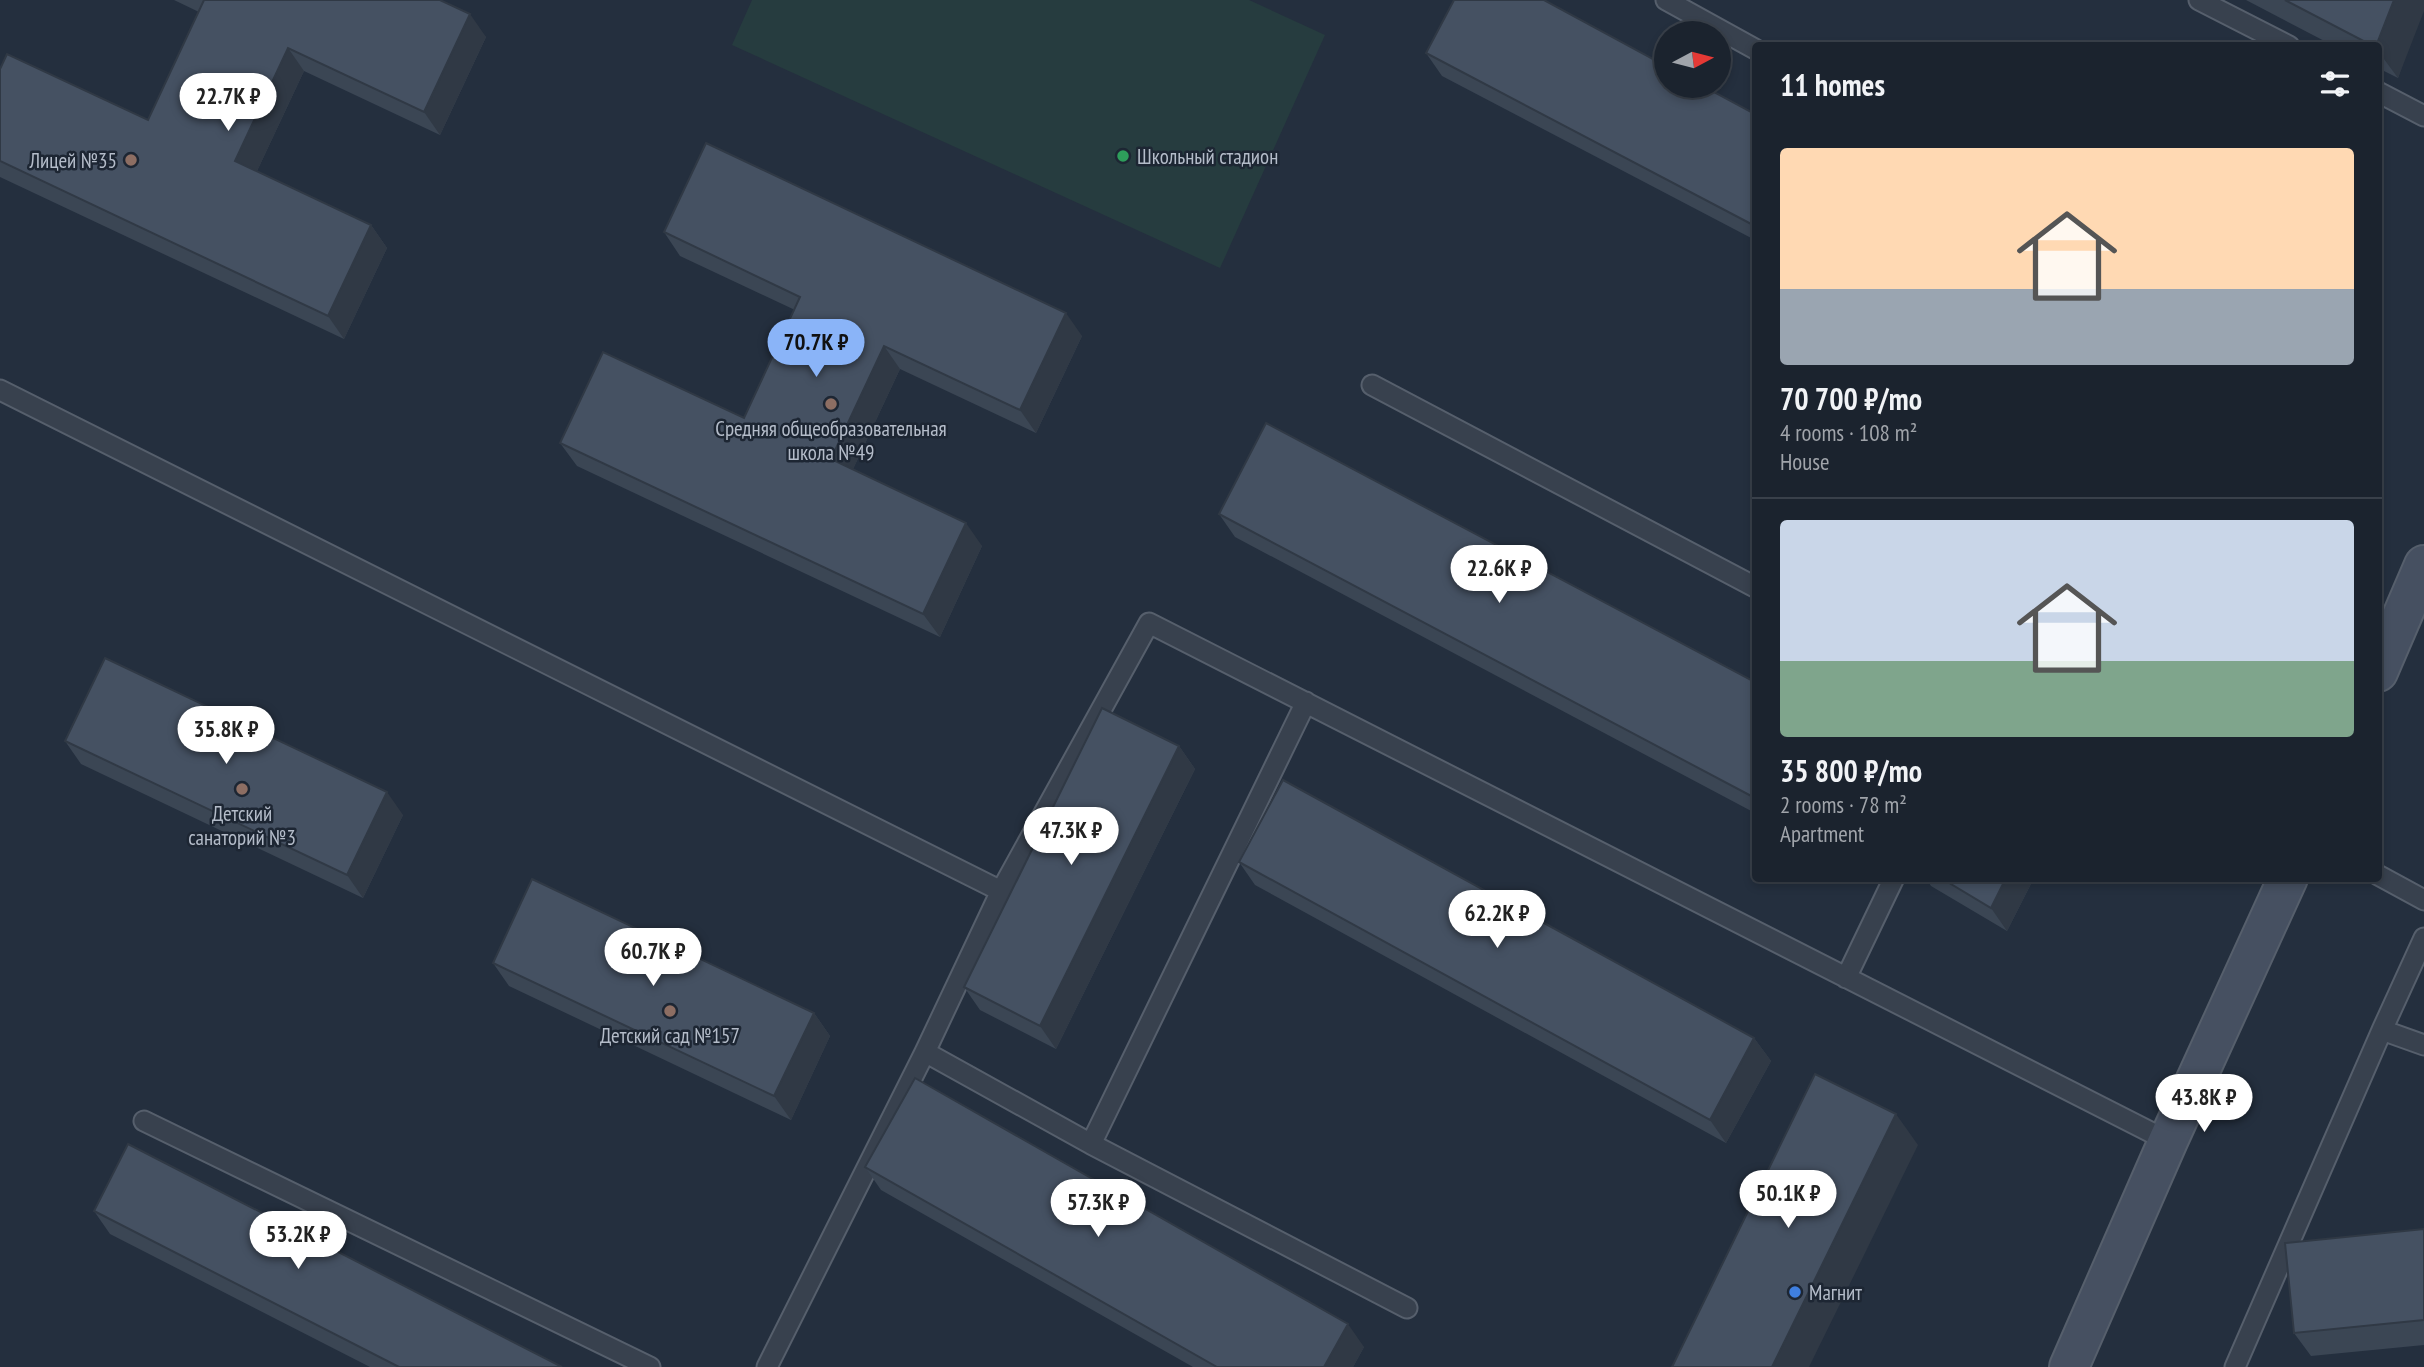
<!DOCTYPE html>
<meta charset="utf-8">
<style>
:root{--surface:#1b232e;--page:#242b36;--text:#f1f3f6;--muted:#a0a4aa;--line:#39404a;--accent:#8ab4f8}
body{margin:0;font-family:"PT Sans Narrow",sans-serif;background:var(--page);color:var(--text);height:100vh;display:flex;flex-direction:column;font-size:26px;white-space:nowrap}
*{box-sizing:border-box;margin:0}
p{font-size:23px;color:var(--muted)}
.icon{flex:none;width:38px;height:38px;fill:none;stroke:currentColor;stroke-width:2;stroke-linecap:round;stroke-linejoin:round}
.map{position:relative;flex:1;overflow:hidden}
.details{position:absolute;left:1752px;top:42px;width:630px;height:840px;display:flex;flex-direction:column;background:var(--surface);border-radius:7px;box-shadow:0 4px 10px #0003,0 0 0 2px var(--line)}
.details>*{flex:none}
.needle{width:46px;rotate:83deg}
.fabs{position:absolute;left:1654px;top:21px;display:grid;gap:14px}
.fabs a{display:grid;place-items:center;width:77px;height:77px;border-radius:50%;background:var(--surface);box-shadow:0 4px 10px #0003,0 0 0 2px var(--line);font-size:35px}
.price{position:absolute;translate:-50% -60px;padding:0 16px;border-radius:24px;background:#fff;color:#222;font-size:23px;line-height:46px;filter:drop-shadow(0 2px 4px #0008)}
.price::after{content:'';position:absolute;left:50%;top:42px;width:21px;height:16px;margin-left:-10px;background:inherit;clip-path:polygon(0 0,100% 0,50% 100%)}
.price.on{background:var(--accent);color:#111}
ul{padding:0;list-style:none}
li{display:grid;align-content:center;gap:14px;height:371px;padding:0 28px}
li+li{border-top:2px solid var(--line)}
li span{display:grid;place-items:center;height:217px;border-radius:7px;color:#555}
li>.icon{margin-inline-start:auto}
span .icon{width:126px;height:126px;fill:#fffc;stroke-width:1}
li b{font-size:30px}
h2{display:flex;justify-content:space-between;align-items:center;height:84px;padding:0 28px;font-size:30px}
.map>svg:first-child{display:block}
.green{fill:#263c3f}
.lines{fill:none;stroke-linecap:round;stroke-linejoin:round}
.lane-casing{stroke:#565f6c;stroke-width:23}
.secondary-casing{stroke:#565f6c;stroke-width:42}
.lane{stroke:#38414e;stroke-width:19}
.secondary{stroke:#465061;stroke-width:38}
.wall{fill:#3b4654}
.shaded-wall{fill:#303945}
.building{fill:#455162;stroke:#303945;stroke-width:2}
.leisure-dot{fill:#2e9e5b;stroke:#1d2633;stroke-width:2.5}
.education-dot{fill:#8d6e63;stroke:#1d2633;stroke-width:2.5}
.shop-dot{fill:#3f7fe0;stroke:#1d2633;stroke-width:2.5}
.labels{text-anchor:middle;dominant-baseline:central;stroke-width:5;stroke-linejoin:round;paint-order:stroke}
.poi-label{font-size:21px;fill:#b4bcc9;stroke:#1d2633}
</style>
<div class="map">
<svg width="2424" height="1367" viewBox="0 0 2424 1367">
<rect width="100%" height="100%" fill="#242f3e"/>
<path class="green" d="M752,0H1249L1325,35L1220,268L732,45Z"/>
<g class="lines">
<defs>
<path id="lane" d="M1666,0L1755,49
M2199,0L2289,46
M2378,92L2424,116
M1372,385L1755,587
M0,390L1001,891
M1306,702L1091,1144L1407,1308
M2378,875L2424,900
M2424,938L2382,1030L2424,1045
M1846,978L1894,878
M925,1052L1091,1144
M144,1121L650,1367
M767,1367L925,1052L1001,891L1149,623L2168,1141
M2235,1367L2382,1030"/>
<path id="secondary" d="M2378,672L2424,565
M2069,1367L2168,1141L2288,878"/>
</defs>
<use href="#lane" class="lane-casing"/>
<use href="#secondary" class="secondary-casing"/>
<use href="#lane" class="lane"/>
<use href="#secondary" class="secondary"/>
</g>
<path class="wall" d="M174,0H440L486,37L440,135L304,71L257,171L371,225L387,248L344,339L0,177V69L148,120L199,12Z
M2246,0H2424L2398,78L2378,68V46H2334Z
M1426,53L1755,114V240L1442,76Z
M664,232L1082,336L1036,433L900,369L853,469L982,546L940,637L577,466L560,443L744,418L795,310L680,256Z
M1219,514L1755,682V813L1235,537Z
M65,741L403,815L363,898L81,764Z
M1179,746L1195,769L1056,1049L980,1010L964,987Z
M1239,862L1754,1038L1771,1061L1726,1143L1255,885Z
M1926,878H2034L2007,931L1931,886Z
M493,963L814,1013L830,1036L791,1120L509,986Z
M865,1167L1364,1347L1353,1367H1193L881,1190Z
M94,1211L562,1367H370L110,1234Z
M2424,1229V1345L2311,1356L2294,1333Z"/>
<path class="shaded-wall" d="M2394,0H2424V11L2398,78L2378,51V46H2376Z
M470,14L486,37L440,135L424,112Z
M288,48L304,71L251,184L235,161Z
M371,225L387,248L344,339L328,316Z
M1066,313L1082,336L1036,433L1020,410Z
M884,346L900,369L847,482L831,459Z
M966,523L982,546L940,637L923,614Z
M1179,746L1195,769L1056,1049L1040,1026Z
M387,792L403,815L363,898L347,875Z
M2006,878H2034L2007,931L1991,908Z
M814,1013L830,1036L791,1120L774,1096Z
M1754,1038L1771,1061L1726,1143L1710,1120Z
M1896,1114L1918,1145L1809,1367H1772Z
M1348,1324L1364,1347L1353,1367H1324Z"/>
<path class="building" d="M204,0H440L470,14L424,112L288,48L235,161L371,225L328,316L0,161V69L7,54L148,120Z
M1454,0H1544L1666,66V86H1703L1755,114V226L1426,53Z
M2285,0H2394L2376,46H2373Z
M706,143L1066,313L1020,410L884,346L831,459L966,523L923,614L560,443L603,352L744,418L800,297L664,232Z
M1266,423L1755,682V798L1219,514Z
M105,658L387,792L347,875L65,741Z
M1102,708L1179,746L1040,1026L964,987Z
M1283,780L1754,1038L1710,1120L1239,862Z
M1941,878H2006L1991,908Z
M532,879L814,1013L774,1096L493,963Z
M1815,1074L1896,1114L1772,1367H1672Z
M915,1078L1348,1324L1324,1367H1217L865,1167Z
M128,1144L562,1367H399L94,1211Z
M2424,1229V1320L2294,1333L2285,1243Z"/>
<circle class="leisure-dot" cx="1123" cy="156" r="7"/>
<g class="education-dot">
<circle cx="131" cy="160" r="7"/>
<circle cx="831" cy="404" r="7"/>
<circle cx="242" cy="789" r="7"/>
<circle cx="670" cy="1011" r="7"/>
</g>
<circle class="shop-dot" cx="1795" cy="1292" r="7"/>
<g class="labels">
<g class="poi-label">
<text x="1137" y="156" text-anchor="start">Школьный стадион</text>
<text x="117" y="160" text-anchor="end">Лицей №35</text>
<text x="831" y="428">Средняя общеобразовательная<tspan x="831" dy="24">школа №49</tspan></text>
<text x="242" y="813">Детский<tspan x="242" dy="24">санаторий №3</tspan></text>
<text x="670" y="1035">Детский сад №157</text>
<text x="1809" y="1292" text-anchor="start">Магнит</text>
</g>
</g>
</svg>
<div class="fabs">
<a><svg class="needle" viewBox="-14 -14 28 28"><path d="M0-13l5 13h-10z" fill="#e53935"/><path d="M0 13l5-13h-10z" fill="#a0a4aa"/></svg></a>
</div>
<b class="price" style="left:228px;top:133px">22.7K ₽</b>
<b class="price on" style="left:816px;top:379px">70.7K ₽</b>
<b class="price" style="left:1499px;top:605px">22.6K ₽</b>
<b class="price" style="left:226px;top:766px">35.8K ₽</b>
<b class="price" style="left:1071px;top:867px">47.3K ₽</b>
<b class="price" style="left:1497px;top:950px">62.2K ₽</b>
<b class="price" style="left:653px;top:988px">60.7K ₽</b>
<b class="price" style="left:2204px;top:1134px">43.8K ₽</b>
<b class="price" style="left:1788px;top:1230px">50.1K ₽</b>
<b class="price" style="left:1098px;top:1239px">57.3K ₽</b>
<b class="price" style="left:298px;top:1271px">53.2K ₽</b>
<section class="details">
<h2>11 homes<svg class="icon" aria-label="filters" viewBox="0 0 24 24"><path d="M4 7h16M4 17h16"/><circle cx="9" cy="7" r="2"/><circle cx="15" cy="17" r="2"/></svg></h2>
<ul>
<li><span style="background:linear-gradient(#ffd9b3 65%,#9aa5b1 0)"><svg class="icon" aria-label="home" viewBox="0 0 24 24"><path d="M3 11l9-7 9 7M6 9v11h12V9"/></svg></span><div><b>70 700 ₽/mo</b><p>4 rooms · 108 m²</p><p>House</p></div></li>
<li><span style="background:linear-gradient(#c9d6e8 65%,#7fa58c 0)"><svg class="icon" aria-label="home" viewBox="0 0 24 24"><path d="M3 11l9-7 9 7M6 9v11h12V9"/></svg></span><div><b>35 800 ₽/mo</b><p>2 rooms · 78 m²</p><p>Apartment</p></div></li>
</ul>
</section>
</div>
